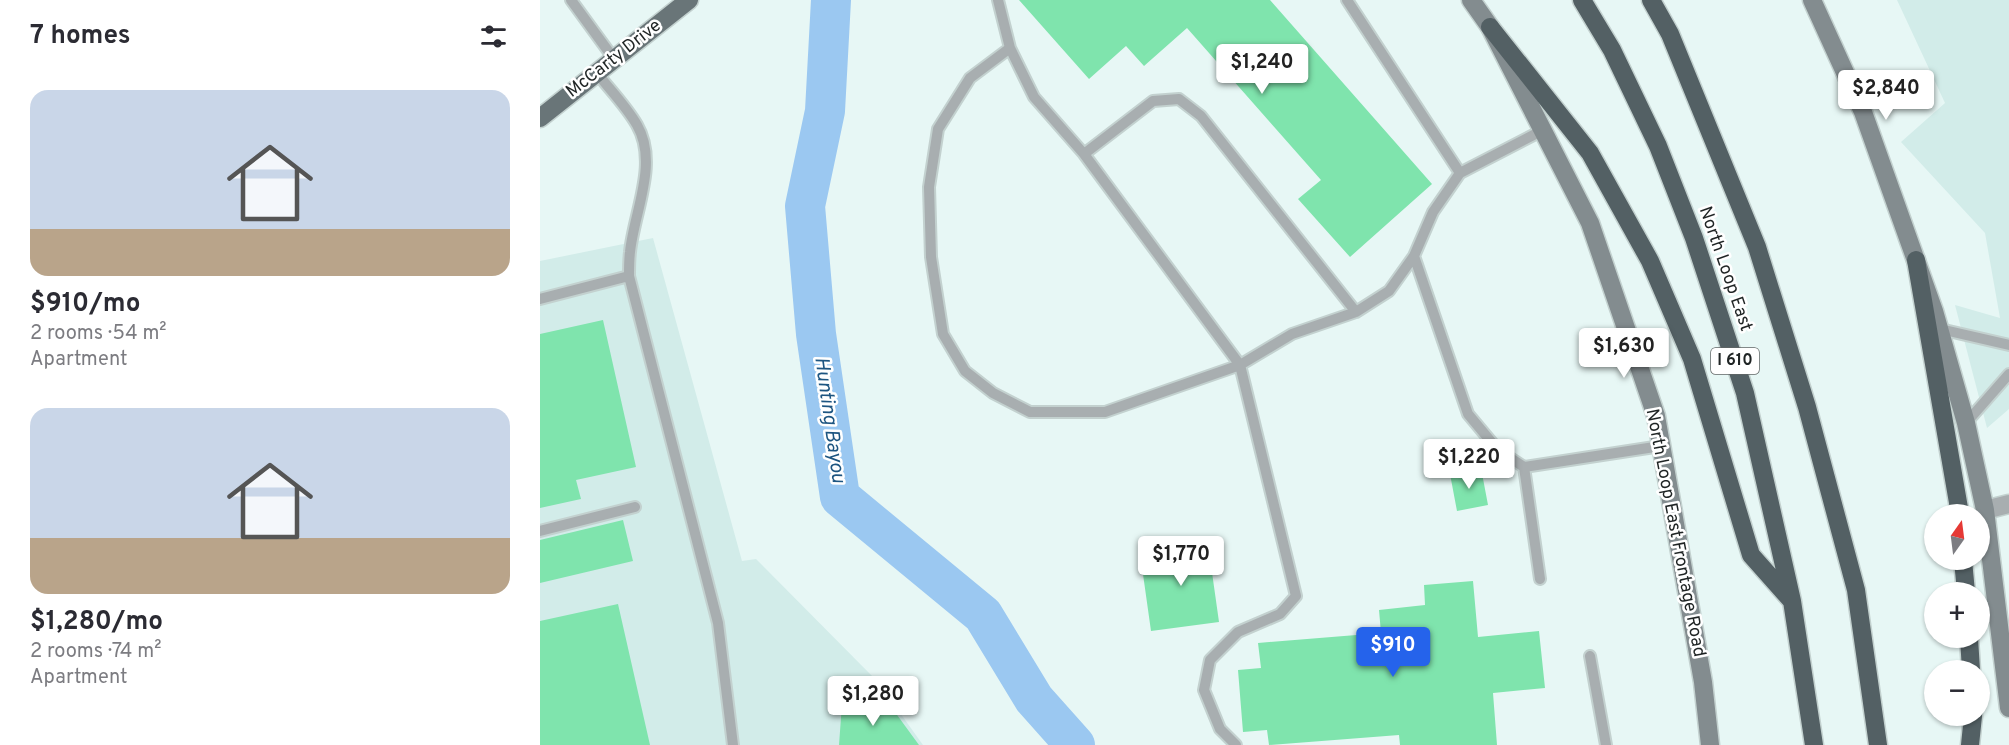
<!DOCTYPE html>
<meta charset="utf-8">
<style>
:root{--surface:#fff;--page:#f2f2f3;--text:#2b2b33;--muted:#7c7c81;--accent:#2563eb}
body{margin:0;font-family:Overpass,sans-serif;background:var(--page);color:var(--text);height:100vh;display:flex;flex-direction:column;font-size:22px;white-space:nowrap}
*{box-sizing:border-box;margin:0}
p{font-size:20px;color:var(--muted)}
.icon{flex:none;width:33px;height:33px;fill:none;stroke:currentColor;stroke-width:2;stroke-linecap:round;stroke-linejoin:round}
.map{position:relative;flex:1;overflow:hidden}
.drawer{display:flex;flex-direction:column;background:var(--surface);width:540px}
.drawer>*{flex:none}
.needle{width:39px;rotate:14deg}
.controls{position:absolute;left:1384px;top:504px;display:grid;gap:12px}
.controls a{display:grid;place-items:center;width:66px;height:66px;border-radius:50%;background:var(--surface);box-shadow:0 2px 4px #0004;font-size:30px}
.price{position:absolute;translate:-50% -51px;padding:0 14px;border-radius:6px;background:#fff;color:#222;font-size:20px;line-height:39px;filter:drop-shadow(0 2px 3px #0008)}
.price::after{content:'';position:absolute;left:50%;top:36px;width:18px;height:14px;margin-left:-9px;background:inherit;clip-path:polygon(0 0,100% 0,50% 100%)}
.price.on{background:var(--accent);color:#fff}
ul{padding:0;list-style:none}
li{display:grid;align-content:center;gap:12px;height:318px;padding:0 30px}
li span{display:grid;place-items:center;height:186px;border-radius:18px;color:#555}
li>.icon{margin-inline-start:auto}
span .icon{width:108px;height:108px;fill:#fffc;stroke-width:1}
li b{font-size:26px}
h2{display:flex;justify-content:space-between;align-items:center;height:72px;padding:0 30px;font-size:26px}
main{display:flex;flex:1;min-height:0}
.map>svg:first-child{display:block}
.built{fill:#d2ece9}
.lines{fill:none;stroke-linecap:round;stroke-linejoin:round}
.river{stroke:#9bc8f1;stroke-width:40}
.building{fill:#7fe4ad}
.lane-casing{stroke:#c3d1cf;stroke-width:14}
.street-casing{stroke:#c3d1cf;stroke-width:21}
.secondary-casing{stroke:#c3d1cf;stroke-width:21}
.primary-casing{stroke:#c3d1cf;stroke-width:21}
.highway-casing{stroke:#c3d1cf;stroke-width:21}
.lane{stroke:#a8aeb0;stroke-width:10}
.street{stroke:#a8aeb0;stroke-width:18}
.secondary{stroke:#838c8f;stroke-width:18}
.primary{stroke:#697578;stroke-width:18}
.highway{stroke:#536064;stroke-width:18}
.labels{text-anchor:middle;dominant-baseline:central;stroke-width:5;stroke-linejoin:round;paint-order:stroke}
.shield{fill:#fff;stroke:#626666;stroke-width:1.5}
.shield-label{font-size:16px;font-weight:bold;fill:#1f2424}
.street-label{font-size:18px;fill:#1f2424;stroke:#fff}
.water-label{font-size:20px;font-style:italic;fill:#1d5581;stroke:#fff}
</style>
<main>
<section class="drawer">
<h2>7 homes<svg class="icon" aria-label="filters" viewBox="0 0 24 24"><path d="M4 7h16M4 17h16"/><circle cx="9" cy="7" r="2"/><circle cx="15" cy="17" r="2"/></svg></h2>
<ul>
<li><span style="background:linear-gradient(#c9d6e8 75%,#b9a48a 0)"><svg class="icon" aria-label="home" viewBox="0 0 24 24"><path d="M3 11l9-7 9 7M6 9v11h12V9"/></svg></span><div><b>$910/mo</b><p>2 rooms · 54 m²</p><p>Apartment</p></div></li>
<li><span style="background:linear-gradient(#c9d6e8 70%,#b9a48a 0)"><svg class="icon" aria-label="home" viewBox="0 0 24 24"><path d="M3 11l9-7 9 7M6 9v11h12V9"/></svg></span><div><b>$1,280/mo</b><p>2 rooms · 74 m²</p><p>Apartment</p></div></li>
</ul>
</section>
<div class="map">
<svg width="1469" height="745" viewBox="0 0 1469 745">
<rect width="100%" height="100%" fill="#e7f7f5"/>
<path class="built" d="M1357,0H1469V409L1447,428L1415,305L1460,318L1445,233L1361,142L1405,103Z
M113,238L202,561L216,559L338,682L383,745H0V261Z"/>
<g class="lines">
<path class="river" d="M291,0L285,111L265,206L276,334L300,497L443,615L494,699L535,745"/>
</g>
<path class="building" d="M479,0H730L892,184L810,257L758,199L781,180L647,28L604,66L586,46L549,79Z
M63,320L96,467L36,480L41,499L0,508V334Z
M941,468L948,505L917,511L910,474Z
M83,520L93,561L0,583V540Z
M667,537L679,622L611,631L601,560L632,555L630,542Z
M933,581L938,637L999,631L1005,688L953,693L957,745H860L859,735L729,745L727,730L703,732L698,670L721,668L718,643L841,633L839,610L885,605L884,585Z
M78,604L110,745H0V621Z
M302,704L352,708L379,745H299Z"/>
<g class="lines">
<defs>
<path id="lane" d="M31,0L74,59
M458,0L470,48L494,97L544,154L700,365L756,596L740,614L698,632L670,660L664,690L680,729L696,745
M807,0L920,173L1003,130
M470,48L430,78L398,129L389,187L391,257L403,334L425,371L453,393L490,412H565L700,365L752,334L816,312L849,291L874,256L893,212L920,173
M57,73C70,90 86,106 97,125C119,163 94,212 90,252C89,260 89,268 89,276L178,623L193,745
M544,154L613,101L639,99L661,116L816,312
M874,256L928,414L958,450L984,467L1121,446
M0,299L89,276
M1400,329L1469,345
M1426,423L1469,374
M984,467L1000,579
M0,531L95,507
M1050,656L1066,745"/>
<path id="street" d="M1445,510L1469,504"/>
<path id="secondary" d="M931,0L950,27L1050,223L1116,416L1163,682L1170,745
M1272,0L1323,112L1394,311L1426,423L1445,510L1469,708"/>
<path id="primary" d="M0,118L149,0"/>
<path id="highway" d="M1042,0L1072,50L1118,146L1154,238L1205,393L1252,601L1274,745
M1111,0L1130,34L1217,247L1267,407L1316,590L1338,745
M950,27L1050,153L1110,261L1152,359L1211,555L1251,600
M1376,260L1420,514
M1423,560L1426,592
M1429,638L1431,670
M1430,745L1433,716"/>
</defs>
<use href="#lane" class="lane-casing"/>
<use href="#street" class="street-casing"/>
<use href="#secondary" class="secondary-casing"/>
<use href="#primary" class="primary-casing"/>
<use href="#highway" class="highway-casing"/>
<use href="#lane" class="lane"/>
<use href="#street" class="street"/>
<use href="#secondary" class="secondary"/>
<use href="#primary" class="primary"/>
<use href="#highway" class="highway"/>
</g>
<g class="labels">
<rect class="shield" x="1171" y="348" width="48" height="26" rx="4.5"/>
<g class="shield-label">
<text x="1195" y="361">I 610</text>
</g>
<g class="street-label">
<text transform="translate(74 59) rotate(-38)">McCarty Drive</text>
<text transform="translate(1185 269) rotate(71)">North Loop East</text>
<text transform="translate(1135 533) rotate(79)">North Loop East Frontage Road</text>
</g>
<g class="water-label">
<text transform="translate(289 420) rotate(82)">Hunting Bayou</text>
</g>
</g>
</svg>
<div class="controls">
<a><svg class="needle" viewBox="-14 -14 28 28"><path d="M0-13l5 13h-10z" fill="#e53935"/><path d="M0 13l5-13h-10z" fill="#7c7c81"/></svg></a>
<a>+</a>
<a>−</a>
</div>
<b class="price" style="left:722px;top:95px">$1,240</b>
<b class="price" style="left:1346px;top:121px">$2,840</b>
<b class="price" style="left:1084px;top:379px">$1,630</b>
<b class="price" style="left:929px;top:490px">$1,220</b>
<b class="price" style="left:641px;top:587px">$1,770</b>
<b class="price on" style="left:853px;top:678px">$910</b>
<b class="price" style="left:333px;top:727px">$1,280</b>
</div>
</main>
